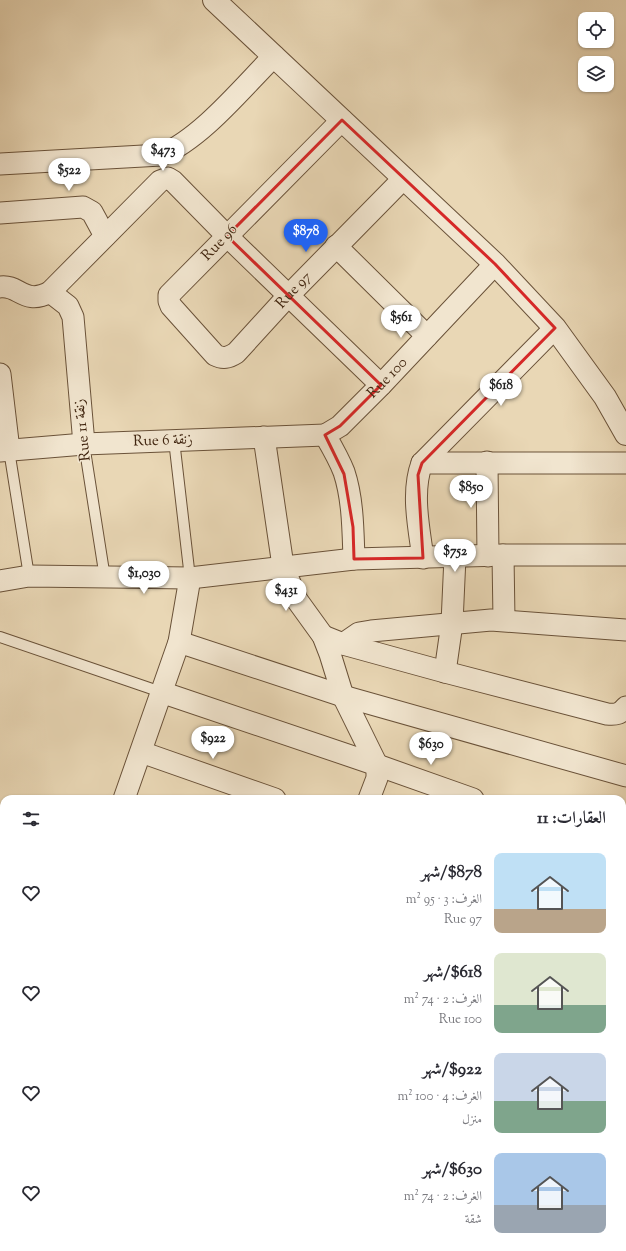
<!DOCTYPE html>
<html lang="ar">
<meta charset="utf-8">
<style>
:root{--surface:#fff;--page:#f2f2f3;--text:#2b2b33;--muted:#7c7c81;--accent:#2563eb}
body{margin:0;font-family:"Sorts Mill Goudy",Amiri,serif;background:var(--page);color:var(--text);direction:rtl;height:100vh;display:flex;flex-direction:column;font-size:15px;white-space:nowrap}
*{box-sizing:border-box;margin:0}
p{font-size:13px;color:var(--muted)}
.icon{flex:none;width:22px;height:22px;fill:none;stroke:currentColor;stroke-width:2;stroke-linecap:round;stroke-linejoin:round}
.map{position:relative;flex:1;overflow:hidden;direction:ltr}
.panel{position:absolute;left:0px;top:795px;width:626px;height:456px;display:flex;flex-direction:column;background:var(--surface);border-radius:12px 12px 0 0;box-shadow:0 1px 3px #0004;direction:rtl}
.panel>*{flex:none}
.tools{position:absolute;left:578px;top:12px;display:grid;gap:8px}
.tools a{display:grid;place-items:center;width:36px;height:36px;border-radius:8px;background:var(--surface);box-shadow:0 1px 3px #0004;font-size:20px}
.price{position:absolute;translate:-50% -34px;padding:0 9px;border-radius:14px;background:#fff;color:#222;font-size:13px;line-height:26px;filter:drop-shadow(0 1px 2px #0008)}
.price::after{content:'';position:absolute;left:50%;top:24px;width:12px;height:9px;margin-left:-6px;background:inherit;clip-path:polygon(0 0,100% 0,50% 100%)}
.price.active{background:var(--accent);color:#fff}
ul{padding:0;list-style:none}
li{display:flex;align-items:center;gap:12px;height:100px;padding:0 20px}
li span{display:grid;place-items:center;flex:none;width:112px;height:80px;border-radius:8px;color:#555}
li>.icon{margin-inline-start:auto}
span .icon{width:48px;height:48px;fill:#fffc;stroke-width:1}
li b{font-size:17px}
h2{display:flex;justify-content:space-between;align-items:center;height:48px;padding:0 20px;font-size:17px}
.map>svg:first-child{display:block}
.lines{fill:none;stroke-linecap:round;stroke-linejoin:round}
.service-casing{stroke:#6a5239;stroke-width:12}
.pedestrian-casing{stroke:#6a5239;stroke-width:18}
.minor-casing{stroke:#6a5239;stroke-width:23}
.tertiary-casing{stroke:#6a5239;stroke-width:24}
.service{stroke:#f1e5cf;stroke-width:10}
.pedestrian{stroke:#f1e5cf;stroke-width:16}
.minor{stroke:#f1e5cf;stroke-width:21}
.tertiary{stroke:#f1e5cf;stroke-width:22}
.marked{fill:none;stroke:#d62828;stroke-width:3;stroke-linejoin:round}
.labels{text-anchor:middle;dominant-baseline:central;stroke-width:3;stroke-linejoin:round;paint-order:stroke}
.street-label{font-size:15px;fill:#402510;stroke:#f1e5cf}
</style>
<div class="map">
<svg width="626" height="1251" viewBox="0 0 626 1251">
<rect width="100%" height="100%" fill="#e9d7b5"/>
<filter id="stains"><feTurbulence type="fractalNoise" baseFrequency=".005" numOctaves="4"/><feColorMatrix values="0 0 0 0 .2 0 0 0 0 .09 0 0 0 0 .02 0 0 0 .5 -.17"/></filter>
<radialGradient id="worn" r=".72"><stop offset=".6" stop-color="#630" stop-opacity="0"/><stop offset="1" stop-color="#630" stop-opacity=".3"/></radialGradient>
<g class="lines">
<defs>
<path id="service" d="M174,440L190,578
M84,444L105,578
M9,450L29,576
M0,637L161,692
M622,1059L626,1060
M622,1088L626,1077
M622,1187L626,1188
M286,1251L287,1247
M322,1251L323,1247
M374,1251L376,1247
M432,1251L433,1247
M533,1251L535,1247"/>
<path id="pedestrian" d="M622,900L626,901"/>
<g id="minor">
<path id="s1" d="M342,120L169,295V301L171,306L215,355C223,359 228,358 236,353L288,296L404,178"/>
<path d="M0,164L161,155C201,139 243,87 274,56"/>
<path d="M0,213L83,207L92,212L105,236"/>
<path d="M336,246L427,336"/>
<path d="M0,287C19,284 24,306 50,292L160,181L168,178L173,181L227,236L381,385"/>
<path d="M50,292L68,306L73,317L84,444"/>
<path d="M0,374L9,450"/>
<path id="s2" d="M325,435L340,426L381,385L495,264"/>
<path d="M325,435C332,447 339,459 344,472C353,499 353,531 354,559"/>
<path d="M264,437L283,566L297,600L323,636L330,654L343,696L377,765V778L369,799"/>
<path d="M0,451L84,444L325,435"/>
<path d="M487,462L488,556"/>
<path d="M422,463H626"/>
<path d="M503,555L504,620"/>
<path d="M423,558C419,528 411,492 422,463L555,328"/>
<path d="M0,581L29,576L190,578L354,559L503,555H626"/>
<path d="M323,636L343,644L445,672L607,714C616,715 620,714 626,707"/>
<path d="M179,642L343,696L626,776"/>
<path d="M343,644L359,633L371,631L491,620L626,630"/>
<path d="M445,672L452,623L455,557"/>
<path d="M161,692L377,765L473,799"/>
<path d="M141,752L275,799"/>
<path d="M124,799L179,642L190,578"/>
<path d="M622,838L626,839"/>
<path d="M0,940L4,942"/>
<path d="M622,967L626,970"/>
<path d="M0,1021L4,1008"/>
<path d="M0,1093L4,1095"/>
<path d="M0,1151L4,1140"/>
<path d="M0,1185L4,1186"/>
<path d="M454,1247L466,1251"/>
<path d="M0,1248L8,1251"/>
<path d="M210,1251L211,1247"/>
</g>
<path id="tertiary" d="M214,0L495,264L555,328L605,397L626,434"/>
</defs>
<use href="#service" class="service-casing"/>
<use href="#pedestrian" class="pedestrian-casing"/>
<use href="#minor" class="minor-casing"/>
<use href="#tertiary" class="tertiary-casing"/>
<use href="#service" class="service"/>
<use href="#pedestrian" class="pedestrian"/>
<use href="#minor" class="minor"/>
<use href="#tertiary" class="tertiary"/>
</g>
<path class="marked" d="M342,120L495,264L555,328L422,463L418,475L423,558L354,559L353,527L344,474L325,435L340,426L381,385L227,236Z"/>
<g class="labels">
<g class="street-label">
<text transform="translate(220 243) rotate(-46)">Rue 96</text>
<text stroke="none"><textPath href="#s1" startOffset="431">Rue 97</textPath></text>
<text stroke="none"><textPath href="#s2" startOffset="85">Rue 100</textPath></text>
<text transform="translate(83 430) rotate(-96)">Rue 11 زنقة</text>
<text transform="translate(163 441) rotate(-2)">Rue 6 زنقة</text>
</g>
</g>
<rect width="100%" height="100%" filter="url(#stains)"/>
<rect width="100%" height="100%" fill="url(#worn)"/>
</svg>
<div class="tools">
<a><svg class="icon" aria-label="locate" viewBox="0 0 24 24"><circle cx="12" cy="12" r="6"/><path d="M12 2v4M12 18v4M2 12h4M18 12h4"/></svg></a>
<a><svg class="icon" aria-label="layers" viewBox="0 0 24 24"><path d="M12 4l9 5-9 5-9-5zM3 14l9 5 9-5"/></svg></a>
</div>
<b class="price" style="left:163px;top:172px">$473</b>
<b class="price" style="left:69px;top:192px">$522</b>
<b class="price active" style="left:306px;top:253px">$878</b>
<b class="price" style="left:401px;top:339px">$561</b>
<b class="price" style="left:501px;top:407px">$618</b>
<b class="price" style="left:471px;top:509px">$850</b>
<b class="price" style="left:455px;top:573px">$752</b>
<b class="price" style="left:144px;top:595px">$1,030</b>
<b class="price" style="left:286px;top:612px">$431</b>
<b class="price" style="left:213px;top:760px">$922</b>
<b class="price" style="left:431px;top:766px">$630</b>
<section class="panel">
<h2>العقارات: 11<svg class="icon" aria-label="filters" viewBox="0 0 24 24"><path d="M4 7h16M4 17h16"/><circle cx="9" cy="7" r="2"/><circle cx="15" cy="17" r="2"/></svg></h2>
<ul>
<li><span style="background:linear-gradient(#bfe0f5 70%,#b9a48a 0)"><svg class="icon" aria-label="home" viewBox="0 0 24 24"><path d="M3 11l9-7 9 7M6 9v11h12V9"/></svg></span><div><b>$878/شهر</b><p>الغرف: 3 · 95 m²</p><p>Rue 97</p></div><svg class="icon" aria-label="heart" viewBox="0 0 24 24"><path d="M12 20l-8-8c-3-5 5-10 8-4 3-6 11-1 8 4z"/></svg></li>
<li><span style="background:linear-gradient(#dfe7d0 65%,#7fa58c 0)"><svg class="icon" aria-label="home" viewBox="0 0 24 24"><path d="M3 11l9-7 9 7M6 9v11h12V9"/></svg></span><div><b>$618/شهر</b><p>الغرف: 2 · 74 m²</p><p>Rue 100</p></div><svg class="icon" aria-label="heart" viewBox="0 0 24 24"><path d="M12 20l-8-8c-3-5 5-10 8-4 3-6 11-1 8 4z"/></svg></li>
<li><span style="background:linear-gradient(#c9d6e8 60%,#7fa58c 0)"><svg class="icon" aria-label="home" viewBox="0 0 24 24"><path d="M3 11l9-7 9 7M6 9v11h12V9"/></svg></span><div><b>$922/شهر</b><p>الغرف: 4 · 100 m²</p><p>منزل</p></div><svg class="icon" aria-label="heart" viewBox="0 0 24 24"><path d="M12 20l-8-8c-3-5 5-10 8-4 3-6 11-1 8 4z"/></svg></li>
<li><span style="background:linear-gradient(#a9c7e8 65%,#9aa5b1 0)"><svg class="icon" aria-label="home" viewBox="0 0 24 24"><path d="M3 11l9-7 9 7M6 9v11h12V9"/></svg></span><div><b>$630/شهر</b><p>الغرف: 2 · 74 m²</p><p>شقة</p></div><svg class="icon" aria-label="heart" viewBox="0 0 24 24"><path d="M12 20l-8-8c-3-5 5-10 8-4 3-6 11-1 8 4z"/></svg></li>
</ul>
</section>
</div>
